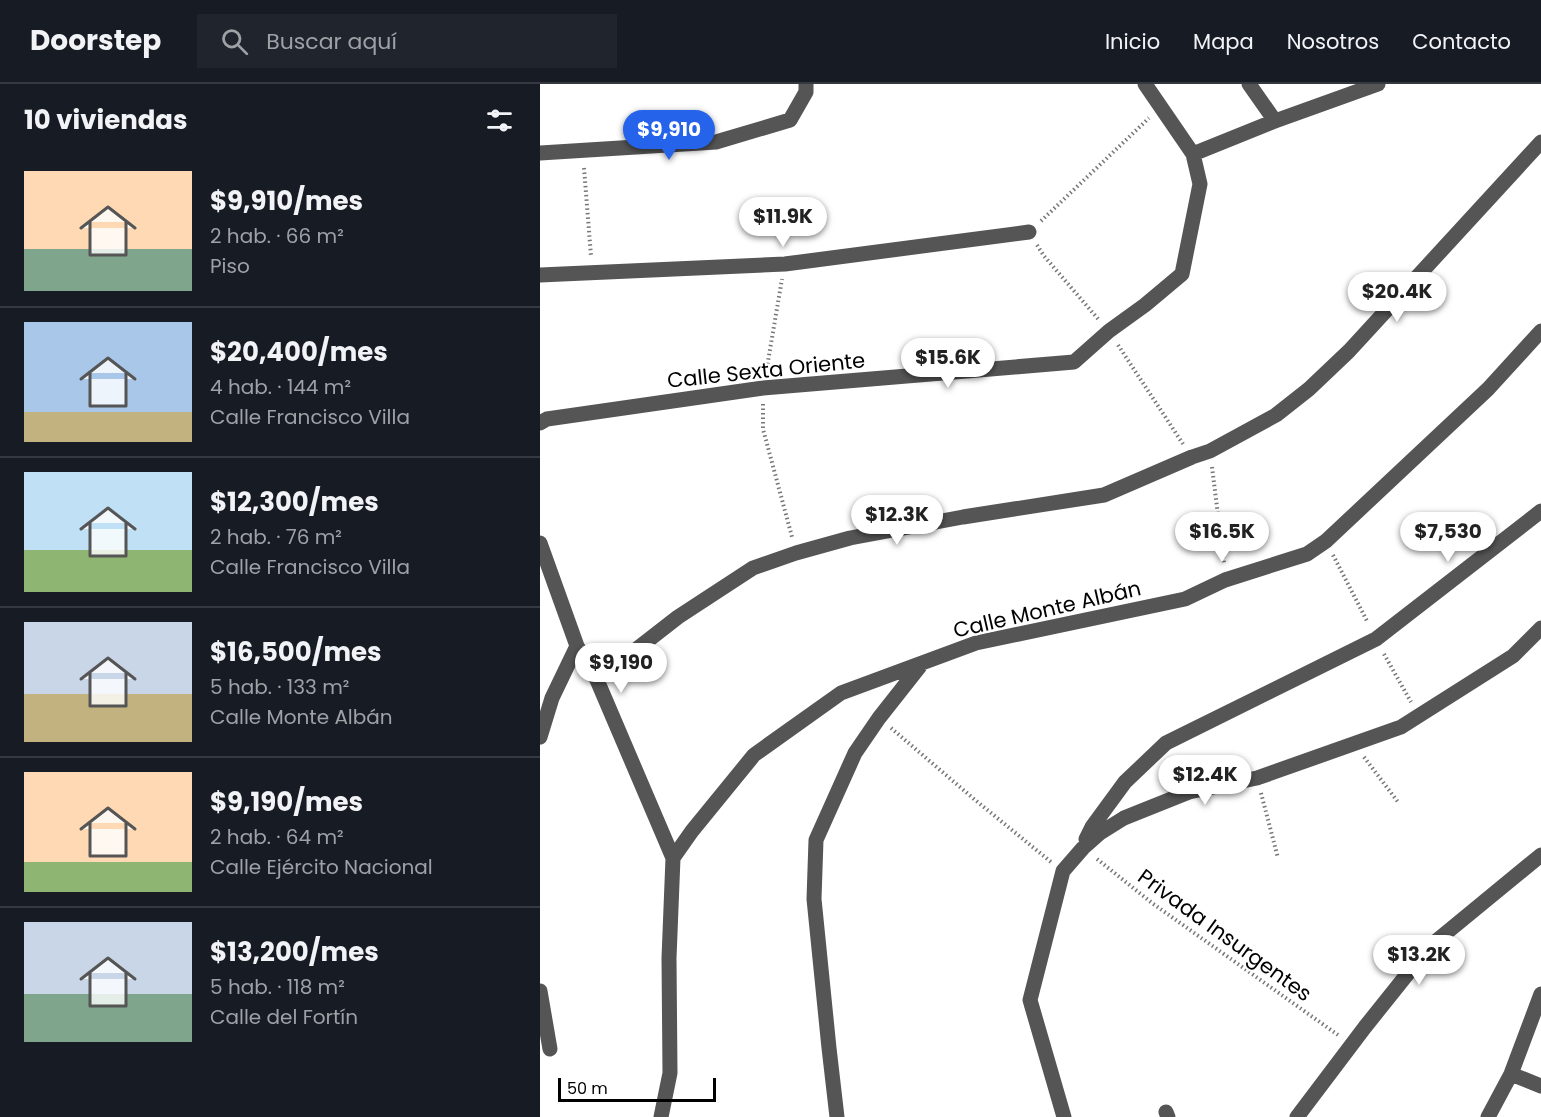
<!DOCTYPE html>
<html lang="es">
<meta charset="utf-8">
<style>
:root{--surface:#171b24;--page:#20242c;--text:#f1f3f6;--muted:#9ea1a6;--line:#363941;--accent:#2563eb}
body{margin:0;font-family:Poppins,sans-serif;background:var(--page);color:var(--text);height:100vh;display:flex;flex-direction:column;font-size:22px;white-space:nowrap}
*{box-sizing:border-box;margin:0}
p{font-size:20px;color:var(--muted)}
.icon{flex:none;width:33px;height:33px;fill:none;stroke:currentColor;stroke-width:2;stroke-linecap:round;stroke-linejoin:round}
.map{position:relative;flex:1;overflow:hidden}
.sheet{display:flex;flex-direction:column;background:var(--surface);width:540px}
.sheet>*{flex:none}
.scale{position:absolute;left:18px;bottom:15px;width:158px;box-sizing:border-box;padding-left:6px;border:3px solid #000;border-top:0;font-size:16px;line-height:21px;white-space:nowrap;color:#000;-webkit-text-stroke:4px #fff;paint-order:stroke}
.price{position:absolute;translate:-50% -51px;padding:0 14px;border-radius:21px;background:#fff;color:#222;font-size:20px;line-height:39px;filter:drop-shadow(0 2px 3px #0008)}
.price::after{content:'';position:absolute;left:50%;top:36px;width:18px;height:14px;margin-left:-9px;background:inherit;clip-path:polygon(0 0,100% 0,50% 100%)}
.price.active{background:var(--accent);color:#fff}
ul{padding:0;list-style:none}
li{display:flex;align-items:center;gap:18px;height:150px;padding:0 24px}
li+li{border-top:2px solid var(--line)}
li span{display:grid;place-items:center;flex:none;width:168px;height:120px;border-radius:0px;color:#555}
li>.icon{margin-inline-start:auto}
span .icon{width:72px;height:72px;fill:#fffc;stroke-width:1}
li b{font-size:26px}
h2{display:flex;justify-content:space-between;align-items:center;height:72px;padding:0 24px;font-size:26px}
header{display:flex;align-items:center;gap:36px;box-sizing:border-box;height:84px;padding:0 30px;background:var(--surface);border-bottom:2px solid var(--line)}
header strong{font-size:28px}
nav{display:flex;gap:33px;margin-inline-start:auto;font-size:21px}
.search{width:420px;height:54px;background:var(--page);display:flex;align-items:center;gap:15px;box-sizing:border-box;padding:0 21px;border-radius:0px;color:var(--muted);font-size:22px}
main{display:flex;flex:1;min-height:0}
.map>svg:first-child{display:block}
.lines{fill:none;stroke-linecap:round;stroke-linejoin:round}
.path{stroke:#777;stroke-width:4;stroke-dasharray:1.5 3;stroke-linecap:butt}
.minor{stroke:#555;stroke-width:15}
.labels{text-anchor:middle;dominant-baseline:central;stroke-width:4.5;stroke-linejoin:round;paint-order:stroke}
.street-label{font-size:21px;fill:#000;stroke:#fff}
</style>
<header>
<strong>Doorstep</strong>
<div class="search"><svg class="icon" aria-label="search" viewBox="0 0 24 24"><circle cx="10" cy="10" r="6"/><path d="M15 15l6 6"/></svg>Buscar aquí</div>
<nav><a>Inicio</a><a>Mapa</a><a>Nosotros</a><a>Contacto</a></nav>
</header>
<main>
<section class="sheet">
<h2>10 viviendas<svg class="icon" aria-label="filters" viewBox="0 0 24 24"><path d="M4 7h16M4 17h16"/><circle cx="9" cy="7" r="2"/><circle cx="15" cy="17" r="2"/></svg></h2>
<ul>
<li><span style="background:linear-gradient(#ffd9b3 65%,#7fa58c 0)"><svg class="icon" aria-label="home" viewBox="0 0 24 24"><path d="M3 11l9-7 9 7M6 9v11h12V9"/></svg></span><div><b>$9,910/mes</b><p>2 hab. · 66 m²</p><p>Piso</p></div></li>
<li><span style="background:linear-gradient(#a9c7e8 75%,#c2b280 0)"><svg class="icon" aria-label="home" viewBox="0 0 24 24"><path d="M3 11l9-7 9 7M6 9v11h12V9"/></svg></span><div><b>$20,400/mes</b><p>4 hab. · 144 m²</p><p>Calle Francisco Villa</p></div></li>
<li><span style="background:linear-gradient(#bfe0f5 65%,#8fb573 0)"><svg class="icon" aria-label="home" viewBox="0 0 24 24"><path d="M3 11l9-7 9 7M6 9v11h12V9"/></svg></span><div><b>$12,300/mes</b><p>2 hab. · 76 m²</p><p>Calle Francisco Villa</p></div></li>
<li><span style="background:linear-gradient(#c9d6e8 60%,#c2b280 0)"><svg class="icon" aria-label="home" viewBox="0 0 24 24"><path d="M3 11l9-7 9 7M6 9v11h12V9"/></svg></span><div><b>$16,500/mes</b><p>5 hab. · 133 m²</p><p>Calle Monte Albán</p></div></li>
<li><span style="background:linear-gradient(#ffd9b3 75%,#8fb573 0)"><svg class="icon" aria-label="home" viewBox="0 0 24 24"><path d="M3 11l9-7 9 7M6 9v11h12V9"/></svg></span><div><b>$9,190/mes</b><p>2 hab. · 64 m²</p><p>Calle Ejército Nacional</p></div></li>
<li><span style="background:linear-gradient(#c9d6e8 60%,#7fa58c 0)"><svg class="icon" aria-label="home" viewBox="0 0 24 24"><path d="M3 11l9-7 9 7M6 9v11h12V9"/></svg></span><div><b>$13,200/mes</b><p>5 hab. · 118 m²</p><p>Calle del Fortín</p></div></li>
</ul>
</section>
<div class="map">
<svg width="1001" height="1033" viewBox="0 0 1001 1033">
<rect width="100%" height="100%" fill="#fff"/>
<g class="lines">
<path class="path" d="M44,84L51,172
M501,137L609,34
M497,161L504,172L559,236
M578,261L643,360
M226,289L242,195
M223,320V345L252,453
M672,383L684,479
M793,471L828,539
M844,570L871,618
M351,644L434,715L511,778
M824,673L858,718
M721,709L738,774
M557,775L612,819L798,951"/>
<path class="minor" d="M709,0L735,37
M0,69L176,58L250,36L266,8V0
M653,70L735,37L838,0
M0,191L245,180L489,148
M0,339L7,335L223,304L534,278L569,247L605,221L642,190L660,100L653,70L605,0
M0,459L37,562L57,596L133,774
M57,596L138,533L213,484L256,469L310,454L423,433L564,411L652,373L670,367L736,331L769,305L809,267L1001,58
M0,653L12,614L37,562
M546,755L552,743L585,698L626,659L836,555L1001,427
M0,907L10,965
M971,990L1001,1002
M626,1028L628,1033
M121,1033L130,989L129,874L133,774L152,747L214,671L301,609L436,559L645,515L685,496L767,470L786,457L948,305L1001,247
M297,1033L289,964L274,815L276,756L315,669L339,634L380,582
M524,1033L490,916L523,787L543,764L560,749L584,734L649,708L717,694L861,643L973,572L1001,544
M757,1033L825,943L889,863L1001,771
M948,1033L971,990L1001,910"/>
</g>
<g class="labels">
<g class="street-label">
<text transform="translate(226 286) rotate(-6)">Calle Sexta Oriente</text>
<text transform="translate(507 525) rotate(-13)">Calle Monte Albán</text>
<text transform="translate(685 851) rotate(36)">Privada Insurgentes</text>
</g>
</g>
</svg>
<div class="scale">50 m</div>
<b class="price active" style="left:129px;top:77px">$9,910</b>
<b class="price" style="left:243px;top:164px">$11.9K</b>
<b class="price" style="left:857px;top:239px">$20.4K</b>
<b class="price" style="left:408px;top:305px">$15.6K</b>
<b class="price" style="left:357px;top:462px">$12.3K</b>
<b class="price" style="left:682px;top:479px">$16.5K</b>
<b class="price" style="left:908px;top:479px">$7,530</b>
<b class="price" style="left:81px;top:610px">$9,190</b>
<b class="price" style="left:665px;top:722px">$12.4K</b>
<b class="price" style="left:879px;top:902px">$13.2K</b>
</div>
</main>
